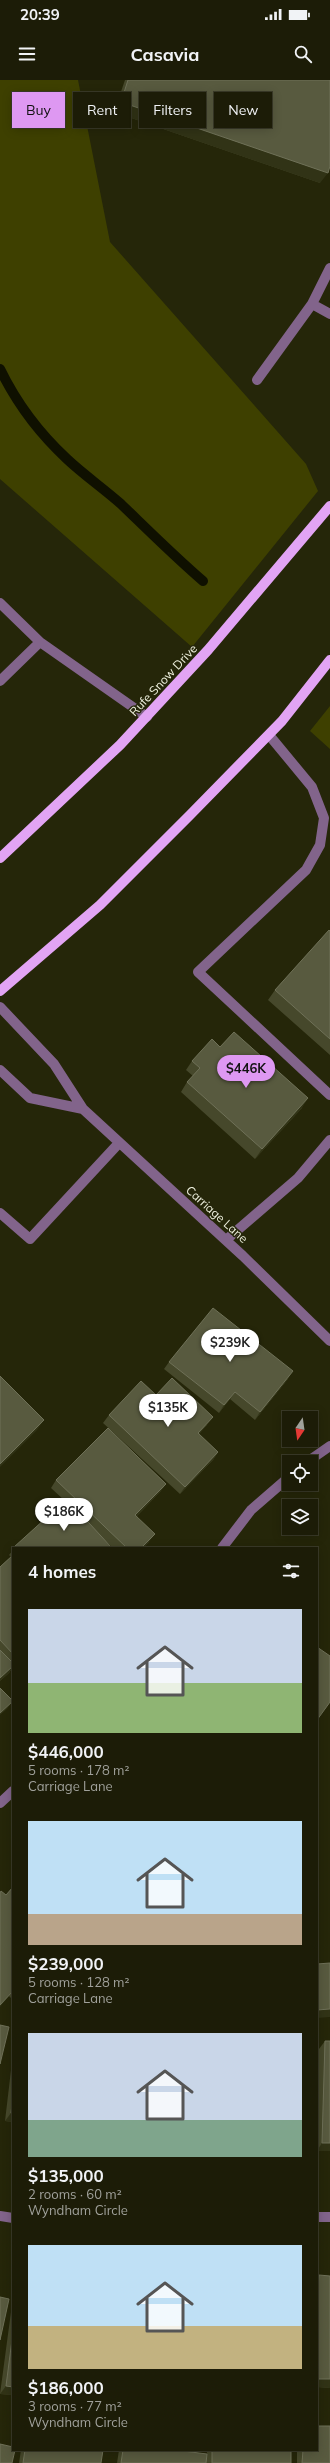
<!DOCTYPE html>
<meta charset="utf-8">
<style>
:root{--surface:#1c1c07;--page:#252511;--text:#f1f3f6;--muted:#a0a19b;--line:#3a3a28;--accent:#de98f2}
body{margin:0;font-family:Mulish,sans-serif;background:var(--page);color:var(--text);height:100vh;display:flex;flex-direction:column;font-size:15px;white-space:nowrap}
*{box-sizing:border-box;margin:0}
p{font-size:13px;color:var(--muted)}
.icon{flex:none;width:22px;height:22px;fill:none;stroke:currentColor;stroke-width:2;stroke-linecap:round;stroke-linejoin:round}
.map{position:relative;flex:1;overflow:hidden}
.panel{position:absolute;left:12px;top:1467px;width:306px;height:904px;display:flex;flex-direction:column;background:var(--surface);border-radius:0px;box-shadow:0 2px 10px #0003,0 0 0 1px var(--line)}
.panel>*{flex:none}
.hud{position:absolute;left:12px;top:12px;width:306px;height:36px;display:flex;gap:8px}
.needle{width:26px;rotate:193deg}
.buttons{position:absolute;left:282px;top:1331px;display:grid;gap:8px}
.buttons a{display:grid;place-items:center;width:36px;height:36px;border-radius:0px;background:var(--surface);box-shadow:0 2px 10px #0003,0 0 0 1px var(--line);font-size:20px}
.price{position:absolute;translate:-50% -34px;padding:0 9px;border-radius:14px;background:#fff;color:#222;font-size:13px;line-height:26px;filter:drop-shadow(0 1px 2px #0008)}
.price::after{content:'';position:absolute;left:50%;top:24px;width:12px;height:9px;margin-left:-6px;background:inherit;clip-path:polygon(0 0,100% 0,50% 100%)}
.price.current{background:var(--accent);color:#111}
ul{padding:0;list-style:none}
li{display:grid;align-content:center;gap:8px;height:212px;padding:0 16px}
li span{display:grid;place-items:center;height:124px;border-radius:0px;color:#555}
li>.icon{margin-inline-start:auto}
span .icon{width:72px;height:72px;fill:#fffc;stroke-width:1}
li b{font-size:17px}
h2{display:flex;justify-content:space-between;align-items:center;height:48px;padding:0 16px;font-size:17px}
.chip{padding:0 14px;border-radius:0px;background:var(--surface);box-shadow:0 2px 10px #0003,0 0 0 1px var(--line);font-size:14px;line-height:36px}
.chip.current{background:var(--accent);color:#111}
.status{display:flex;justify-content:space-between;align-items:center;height:28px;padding:0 20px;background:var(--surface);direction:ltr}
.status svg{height:11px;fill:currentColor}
header{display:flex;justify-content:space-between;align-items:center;height:52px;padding:0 16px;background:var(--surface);font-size:18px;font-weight:700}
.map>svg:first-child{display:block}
.green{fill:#3e4000}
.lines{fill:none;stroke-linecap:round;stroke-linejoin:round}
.stream{stroke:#0f1000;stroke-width:10}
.minor{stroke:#82648b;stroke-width:10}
.major{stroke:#e2a4f4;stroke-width:10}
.wall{fill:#46482b}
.shaded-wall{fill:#313316}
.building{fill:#585a3f;stroke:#6f7158}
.labels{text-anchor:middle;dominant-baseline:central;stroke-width:3;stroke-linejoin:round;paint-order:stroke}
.street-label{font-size:12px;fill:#eef0de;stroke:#252609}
</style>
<div class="status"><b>20:39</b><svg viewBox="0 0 49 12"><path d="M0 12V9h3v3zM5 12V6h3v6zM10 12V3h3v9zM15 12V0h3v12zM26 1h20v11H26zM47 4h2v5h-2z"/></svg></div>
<header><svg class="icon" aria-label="menu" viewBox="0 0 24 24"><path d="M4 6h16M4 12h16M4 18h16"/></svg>Casavia<svg class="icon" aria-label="search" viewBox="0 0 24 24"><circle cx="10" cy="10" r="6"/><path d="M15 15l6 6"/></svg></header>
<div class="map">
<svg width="330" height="2383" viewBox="0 0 330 2383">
<rect width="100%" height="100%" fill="#252609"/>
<path class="green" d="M0,0H78L110,162L306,384L318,411L192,567L0,399Z
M330,626V669L310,651Z"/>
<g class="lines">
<path class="stream" d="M0,289C16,322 40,354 67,379C84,395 103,408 121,424C148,450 174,476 203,501"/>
<path class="minor" d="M330,188L312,224L330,234
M257,300L312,224
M0,523L40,562L147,637
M0,601L40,562
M269,655L312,707L324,738L320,765L306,790L198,892L330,1015
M0,927L54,984L83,1029L243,1176L330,1261
M0,990L30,1018L83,1029
M0,1133L30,1159L119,1063
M226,1160L298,1098L330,1060
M307,1382L330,1366
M222,1468L251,1430L289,1397
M0,1723L13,1711
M0,2136L13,2138
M317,2137H330"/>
<path class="major" d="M0,778L120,665L208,570L330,426
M0,911L100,825L190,735L282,641L330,580"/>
</g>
<path class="wall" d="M125,0H330L320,103L114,32Z
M330,851V975L268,920L275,910Z
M220,967L302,1028L255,1079L181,1012L187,1002L193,996L186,990L192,981Z
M169,1282L288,1299L255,1340L230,1319L219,1333L164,1289Z
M156,1315L207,1345L199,1354L218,1372L213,1380L180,1414L103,1343L109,1335Z
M56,1400L166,1404L160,1412L137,1436L149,1462L143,1468H113L105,1460L112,1468H14L65,1421L51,1408Z
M13,1470V1588V1587L9,1593L0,1601V1487L11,1477L9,1475Z
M13,1807V1920L9,1916L6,1815Z
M325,1961H330V2071H317L319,1969Z
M13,1973V2042L5,2041Z
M319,2195L330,2308L317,2307V2198Z
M13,2217V2315L0,2314Z
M21,2370H103L101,2383H19Z
M119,2370H175L207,2374V2370H291V2383H206V2378V2383H117Z
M297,2370H317L330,2383H297Z"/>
<path class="shaded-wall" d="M121,22L328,93L320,103L114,32Z
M308,1018L302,1028L255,1079L262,1069Z
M293,1291L288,1299L255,1340L260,1332Z
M235,1312L230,1319L219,1333L224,1325Z
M213,1337L207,1345L192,1361L198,1353Z
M44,1340L37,1350L0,1387V1384Z
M218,1372L213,1380L180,1414L185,1407Z
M166,1404L160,1412L130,1443L135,1435Z
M155,1454L149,1462L143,1468H141Z
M13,1586L9,1593L0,1601V1598Z
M13,1621L7,1629L0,1635V1633Z
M13,1911L9,1916L0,1927V1925Z
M330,1929V1937L317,1938V1930Z
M11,2033H13V2042L5,2041Z
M322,2063H330V2071H317Z
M317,2299H330V2308L317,2307Z
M6,2306L13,2307V2315L0,2314Z"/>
<path class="building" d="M128,0H330V86L328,93L121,22Z
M329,850L330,851V959L275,910Z
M234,952L308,1018L262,1069L187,1002L200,988L192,981L212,959L220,967Z
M213,1228L293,1291L260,1332L235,1312L224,1325L169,1282Z
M0,1296L44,1340L0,1384Z
M172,1298L213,1337L198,1353L218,1372L185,1407L109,1335L141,1301L156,1315Z
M108,1348L166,1404L135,1435L155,1454L141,1468H127L56,1400Z
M67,1419L112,1468H15L14,1467Z
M13,1475V1574L0,1560V1487Z
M317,1567L330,1576V1622L317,1640Z
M0,1570L13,1583V1586L0,1598Z
M0,1608L13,1621L0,1633Z
M13,1807V1911L0,1925V1813L1,1811L6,1815Z
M330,1883V1929L317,1930V1884Z
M0,1945L9,1947L0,1984Z
M325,1961H330V2063H322Z
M13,2014V2033H11Z
M319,2195L330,2196V2299H317V2224Z
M0,2217L9,2219L0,2260Z
M13,2252V2307L6,2306Z
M317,2346H330V2383H302L303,2370H317Z
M0,2364L13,2367V2370H15L12,2383H0Z
M25,2370H103L101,2383H23Z
M123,2370H175L207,2374L206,2383H121Z
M212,2370H291V2383H212Z"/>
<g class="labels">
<g class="street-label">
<text transform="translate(163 600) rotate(-47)">Rufe Snow Drive</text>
<text transform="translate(217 1134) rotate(42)">Carriage Lane</text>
</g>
</g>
</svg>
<div class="buttons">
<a><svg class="needle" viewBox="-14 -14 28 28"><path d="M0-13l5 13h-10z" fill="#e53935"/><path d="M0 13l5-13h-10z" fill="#a0a19b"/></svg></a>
<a><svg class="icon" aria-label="locate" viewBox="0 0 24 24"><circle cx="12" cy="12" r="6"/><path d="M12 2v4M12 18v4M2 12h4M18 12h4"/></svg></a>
<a><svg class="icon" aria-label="layers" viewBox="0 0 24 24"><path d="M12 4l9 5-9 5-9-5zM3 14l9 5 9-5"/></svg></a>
</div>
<b class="price current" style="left:246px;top:1009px">$446K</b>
<b class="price" style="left:230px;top:1283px">$239K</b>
<b class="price" style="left:168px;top:1348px">$135K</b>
<b class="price" style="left:64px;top:1452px">$186K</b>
<div class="hud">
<a class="chip current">Buy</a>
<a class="chip">Rent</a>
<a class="chip">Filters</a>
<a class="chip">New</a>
</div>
<section class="panel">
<h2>4 homes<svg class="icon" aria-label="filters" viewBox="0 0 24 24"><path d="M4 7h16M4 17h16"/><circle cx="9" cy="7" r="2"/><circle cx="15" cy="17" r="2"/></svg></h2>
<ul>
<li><span style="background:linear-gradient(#c9d6e8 60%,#8fb573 0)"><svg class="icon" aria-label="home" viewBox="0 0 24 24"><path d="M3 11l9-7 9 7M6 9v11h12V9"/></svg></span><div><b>$446,000</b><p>5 rooms · 178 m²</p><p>Carriage Lane</p></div></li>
<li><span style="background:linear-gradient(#bfe0f5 75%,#b9a48a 0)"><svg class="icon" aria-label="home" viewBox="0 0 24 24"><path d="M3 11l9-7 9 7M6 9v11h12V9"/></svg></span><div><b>$239,000</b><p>5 rooms · 128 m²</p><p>Carriage Lane</p></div></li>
<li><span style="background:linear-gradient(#c9d6e8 70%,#7fa58c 0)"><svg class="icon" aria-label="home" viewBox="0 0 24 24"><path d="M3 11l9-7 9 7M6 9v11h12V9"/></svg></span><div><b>$135,000</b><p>2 rooms · 60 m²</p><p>Wyndham Circle</p></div></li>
<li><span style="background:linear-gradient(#bfe0f5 65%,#c2b280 0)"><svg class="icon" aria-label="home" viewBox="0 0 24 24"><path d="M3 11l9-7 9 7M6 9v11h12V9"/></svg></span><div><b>$186,000</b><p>3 rooms · 77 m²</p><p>Wyndham Circle</p></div></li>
</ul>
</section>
</div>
